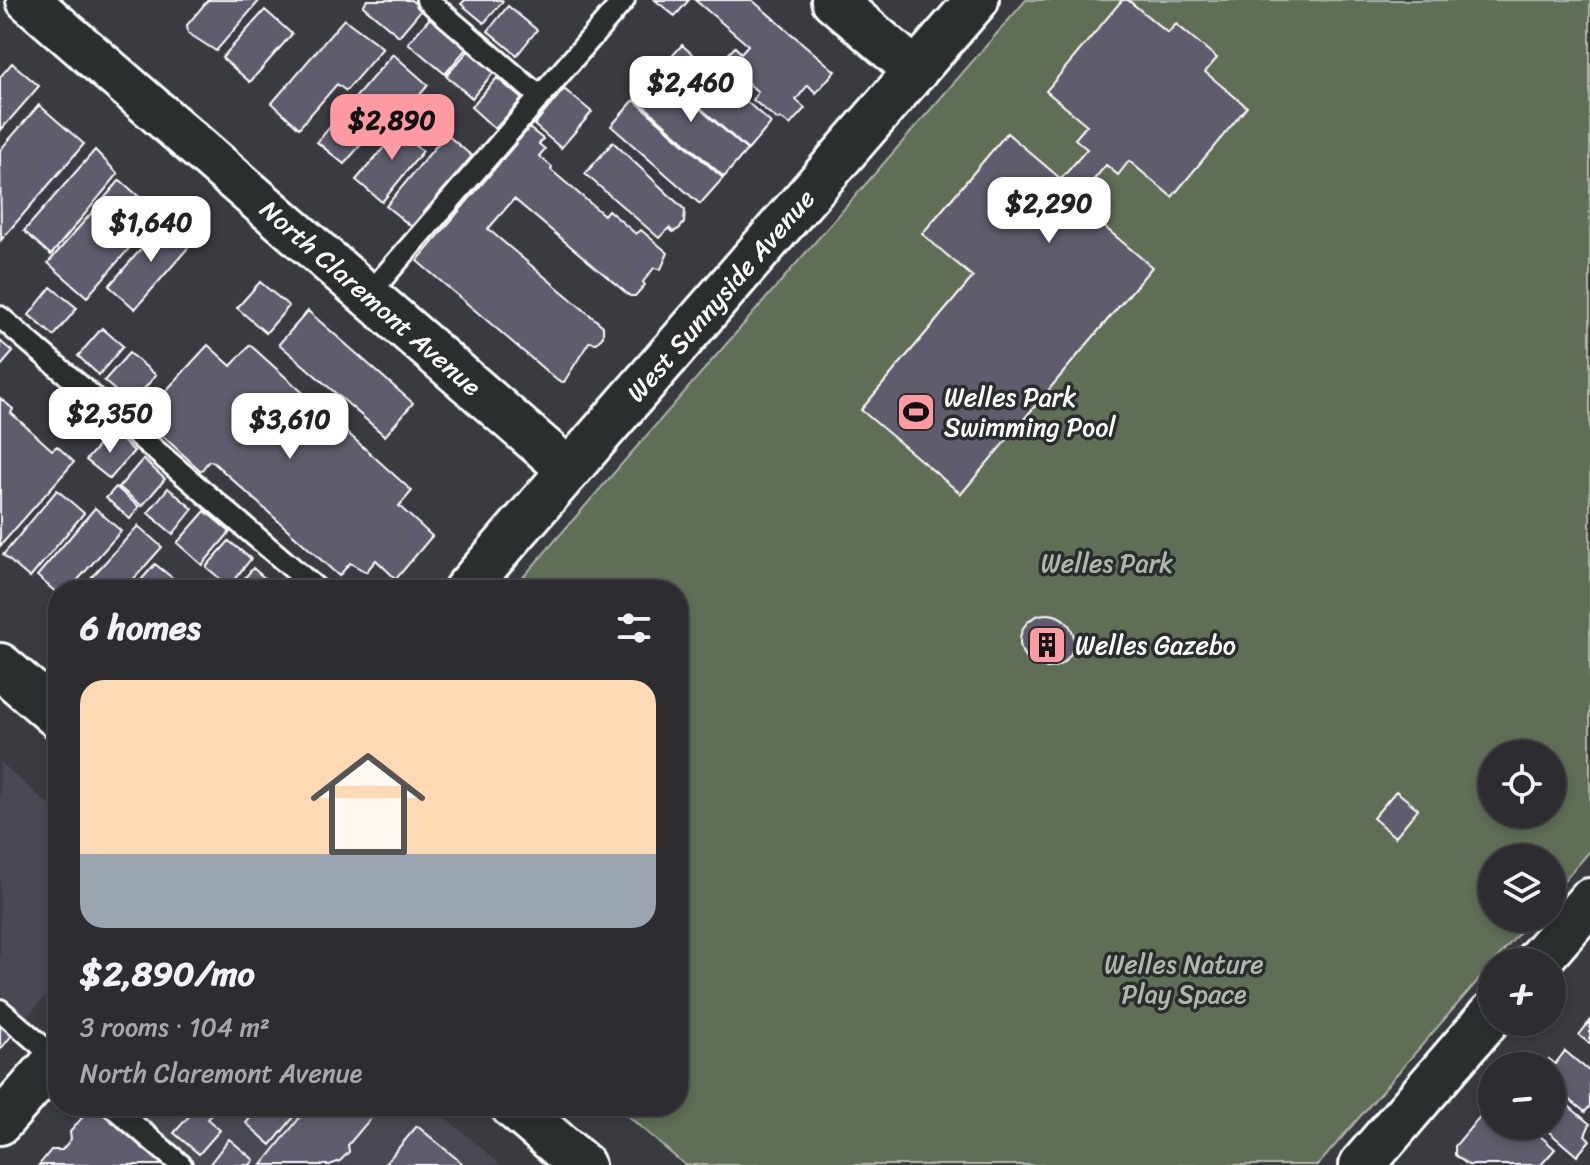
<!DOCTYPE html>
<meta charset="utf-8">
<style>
:root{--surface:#2c2c31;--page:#343439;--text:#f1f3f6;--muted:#a6a7ab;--line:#48484d;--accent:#ff9aa2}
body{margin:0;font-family:Sriracha,sans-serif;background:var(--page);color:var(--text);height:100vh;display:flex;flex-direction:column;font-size:30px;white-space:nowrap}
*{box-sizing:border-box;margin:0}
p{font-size:26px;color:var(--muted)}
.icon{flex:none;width:44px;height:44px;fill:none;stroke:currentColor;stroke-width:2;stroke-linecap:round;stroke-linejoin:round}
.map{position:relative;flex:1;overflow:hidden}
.panel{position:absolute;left:48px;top:580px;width:640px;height:536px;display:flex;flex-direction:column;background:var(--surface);border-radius:32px;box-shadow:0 4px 12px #0003,0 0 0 2px var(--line)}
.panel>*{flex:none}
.controls{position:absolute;left:1478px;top:740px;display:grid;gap:16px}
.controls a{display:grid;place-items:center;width:88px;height:88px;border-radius:50%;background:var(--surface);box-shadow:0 4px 12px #0003,0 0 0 2px var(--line);font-size:40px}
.price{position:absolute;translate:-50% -68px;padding:0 18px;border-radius:16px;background:#fff;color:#222;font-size:26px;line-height:52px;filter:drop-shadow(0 2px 4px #0008)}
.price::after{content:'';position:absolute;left:50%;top:48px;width:24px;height:18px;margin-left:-12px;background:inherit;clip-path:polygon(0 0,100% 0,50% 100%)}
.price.current{background:var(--accent);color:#111}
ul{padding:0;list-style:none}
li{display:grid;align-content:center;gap:16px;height:424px;padding:0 32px}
li span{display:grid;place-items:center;height:248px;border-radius:24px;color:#555}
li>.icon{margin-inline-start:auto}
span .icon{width:144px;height:144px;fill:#fffc;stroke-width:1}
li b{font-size:34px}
h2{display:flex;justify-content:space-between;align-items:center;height:96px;padding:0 32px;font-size:34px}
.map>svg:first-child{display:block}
.built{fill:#494952}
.green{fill:#616e55;stroke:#b0b6aa;stroke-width:2;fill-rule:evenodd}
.building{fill:#5e5b6d;stroke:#fff;stroke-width:2}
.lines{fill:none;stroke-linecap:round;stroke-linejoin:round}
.lane-casing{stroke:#fff;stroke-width:26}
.street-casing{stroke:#fff;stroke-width:48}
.secondary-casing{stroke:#fff;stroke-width:50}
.lane{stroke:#2a2d2e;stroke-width:20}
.street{stroke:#2a2d2e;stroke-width:42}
.secondary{stroke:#2a2d2e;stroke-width:44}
.labels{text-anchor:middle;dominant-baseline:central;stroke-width:7;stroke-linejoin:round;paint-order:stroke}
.street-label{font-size:26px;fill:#fff;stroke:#2a2d2e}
.poi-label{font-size:26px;fill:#fff;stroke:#2a2d2e;text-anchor:start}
.park-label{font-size:26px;fill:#b0b6aa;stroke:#2a2d2e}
</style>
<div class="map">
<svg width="1590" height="1165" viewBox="0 0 1590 1165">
<rect width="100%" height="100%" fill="#3a3b41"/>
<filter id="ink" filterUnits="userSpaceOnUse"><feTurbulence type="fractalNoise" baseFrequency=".0125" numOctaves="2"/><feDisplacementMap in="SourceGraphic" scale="16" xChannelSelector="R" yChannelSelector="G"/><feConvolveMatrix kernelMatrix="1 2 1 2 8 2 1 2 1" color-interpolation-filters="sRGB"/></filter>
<g filter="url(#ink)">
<path class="built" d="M0,762L58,813V982L27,1017L0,993Z
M112,1106H432L501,1165H181Z"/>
<path class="green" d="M1026,0H1590V851L1552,895V858H1492V918H1532L1318,1165H685L616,1106H678V590H512ZM1492,754H1552V814H1492Z"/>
<path class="building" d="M208,0H260L216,51L188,33L187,25Z
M367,0H411L422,9L399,36L363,6Z
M465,0H502L503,1L484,23L461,4Z
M655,0H689L675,16Z
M695,0H752L835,71L816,93L808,85L796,100L805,108L790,125L780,118L778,120L753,100L758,92L722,61L735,47L741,53L748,45Z
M1122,0H1128L1168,33L1176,24L1217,58L1205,72L1247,107L1172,197L1129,161L1118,175L1106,165L1075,202L1152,267L961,494L861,410L973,277L922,234L1007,133L1061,179L1087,149L1075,139L1087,125L1046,91Z
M508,6L537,30L517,55L488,31Z
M265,10L292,34L250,82L222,58Z
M430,18L466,49L445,74L408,43Z
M344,19L383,48L346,91L337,84L299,128L272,103Z
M682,45L771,123L748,150L659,71Z
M469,50L494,72L472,98L446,76Z
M393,54L428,85L390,131L380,123L344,164L317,142Z
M12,63L39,86L0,131V77Z
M658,72L747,150L724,177L635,98Z
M497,78L522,99L495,129L471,107Z
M564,89L592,112L561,148L534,125Z
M634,100L723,178L700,204L611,126Z
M39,105L84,144L1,240L0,150Z
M410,117L419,125L413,131L420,138L414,145L423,151L382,202L356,180Z
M529,128L543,139L539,144L545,149L539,156L552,167L551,170L604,215L608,210L636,234L641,230L668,253L661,269L654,268L643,282L645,285L635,296H630L514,199L488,229L603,326V336L597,343L589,342L564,382L558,381L417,261Z
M446,134L472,156L412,227L386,206Z
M613,142L685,210L684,223L679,229L673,232L669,228L659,238L585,174Z
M95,150L118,174L51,255L24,231Z
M120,180L159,214L87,297L48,263Z
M167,219L193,242L135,309L109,286Z
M260,282L289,306L266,333L237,308Z
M51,287L77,308L54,336L29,315Z
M308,311L413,403L385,436L279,344Z
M102,328L123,346L99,375L78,356Z
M0,341L13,352L0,367Z
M208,345L231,366L250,345L412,491L399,506L432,536L396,579L376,560L366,572L350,563L339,576L213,462L209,461L201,471L142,417Z
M129,353L156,375L131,404L104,381Z
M0,398L13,409L11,413L52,450L57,446L74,462L0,546Z
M111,431L134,451L110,479L86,460Z
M143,459L165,479L142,506L119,487Z
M116,487L139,507L130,519L106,498Z
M168,488L193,509L173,534L148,513Z
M57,490L84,513L30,578L3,555Z
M95,508L121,531L69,590H58V594L37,576Z
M205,511L230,532L202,565L177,543Z
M138,526L162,547L124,590H80Z
M229,541L251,559L229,586L206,567Z
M155,564L180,584L175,590L135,587Z
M253,568L277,589V590H235Z
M1020 641a27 27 0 1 1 54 0a27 27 0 1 1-54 0Z
M1396,791L1418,809L1395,837L1373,818Z
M1590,1021V1044L1579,1035Z
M0,1025L12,1035L0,1050Z
M1565,1051L1590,1072V1106L1585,1112L1552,1085V1066H1543L1549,1059L1555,1064Z
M1552,1092L1590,1124L1585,1135L1590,1140L1577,1156L1542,1126H1552Z
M1492,1102V1126H1529L1555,1149L1541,1165H1468L1455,1155V1146Z
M198,1106H219L207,1119L220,1130L199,1154L174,1133Z
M260,1106H296L298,1112L271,1145L246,1123Z
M309,1106H381L348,1145L349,1152L340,1161L330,1165H262Z
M90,1108L99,1109L166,1165H39L51,1150H62L71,1139L70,1132Z
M417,1126L462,1163L461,1165H384Z
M229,1139L254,1160L250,1165H209Z"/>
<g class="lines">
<defs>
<path id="lane" d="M427,0L540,97
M368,295L624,0
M0,317L318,590
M0,1010L58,1060
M112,1106L181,1165"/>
<g id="street">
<path id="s1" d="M28,0L569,470"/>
<path d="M833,0L916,71"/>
<path id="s2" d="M465,590L977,0"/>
<path d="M0,1123L58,1057"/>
</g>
<path id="secondary" d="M0,666L58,716
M1537,962L1590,901
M513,1106L582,1165
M1362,1165L1492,1014"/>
</defs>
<use href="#lane" class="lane-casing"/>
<use href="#street" class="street-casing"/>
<use href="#secondary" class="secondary-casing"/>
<use href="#lane" class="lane"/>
<use href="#street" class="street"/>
<use href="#secondary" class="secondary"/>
</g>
</g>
<defs>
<symbol id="stadium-square" viewBox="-11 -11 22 22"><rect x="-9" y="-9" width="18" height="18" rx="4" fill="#ff9aa2" stroke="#2a2d2e"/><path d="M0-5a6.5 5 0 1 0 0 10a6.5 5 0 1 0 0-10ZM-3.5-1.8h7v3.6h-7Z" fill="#111"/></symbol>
<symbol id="building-square" viewBox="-11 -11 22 22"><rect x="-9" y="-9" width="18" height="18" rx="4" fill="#ff9aa2" stroke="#2a2d2e"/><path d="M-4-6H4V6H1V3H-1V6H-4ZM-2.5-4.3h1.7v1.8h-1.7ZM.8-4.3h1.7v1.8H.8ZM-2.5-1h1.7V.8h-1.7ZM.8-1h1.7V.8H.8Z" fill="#111"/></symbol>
</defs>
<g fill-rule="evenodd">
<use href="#stadium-square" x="894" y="390" width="44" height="44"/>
<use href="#building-square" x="1025" y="623" width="44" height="44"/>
</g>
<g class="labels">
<g class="street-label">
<text stroke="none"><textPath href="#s2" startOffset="390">West Sunnyside Avenue</textPath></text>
<text stroke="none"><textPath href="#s1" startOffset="454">North Claremont Avenue</textPath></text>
</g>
<g class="poi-label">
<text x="944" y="397">Welles Park<tspan x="944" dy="30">Swimming Pool</tspan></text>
<text x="1075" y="645">Welles Gazebo</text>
</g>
<g class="park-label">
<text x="1107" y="563">Welles Park</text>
<text x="1184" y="964">Welles Nature<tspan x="1184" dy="30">Play Space</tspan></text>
</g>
</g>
</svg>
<div class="controls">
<a><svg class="icon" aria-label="locate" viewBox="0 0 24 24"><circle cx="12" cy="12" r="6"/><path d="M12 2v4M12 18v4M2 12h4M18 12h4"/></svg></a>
<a><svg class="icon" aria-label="layers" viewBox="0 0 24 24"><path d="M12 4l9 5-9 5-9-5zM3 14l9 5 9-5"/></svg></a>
<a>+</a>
<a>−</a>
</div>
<b class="price" style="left:691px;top:124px">$2,460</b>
<b class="price current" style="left:392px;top:162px">$2,890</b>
<b class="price" style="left:1049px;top:245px">$2,290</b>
<b class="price" style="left:151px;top:264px">$1,640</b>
<b class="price" style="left:110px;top:455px">$2,350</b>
<b class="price" style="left:290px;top:461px">$3,610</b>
<section class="panel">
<h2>6 homes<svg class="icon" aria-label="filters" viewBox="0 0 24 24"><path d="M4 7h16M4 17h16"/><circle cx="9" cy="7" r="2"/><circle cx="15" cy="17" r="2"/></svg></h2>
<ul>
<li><span style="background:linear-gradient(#ffd9b3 70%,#9aa5b1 0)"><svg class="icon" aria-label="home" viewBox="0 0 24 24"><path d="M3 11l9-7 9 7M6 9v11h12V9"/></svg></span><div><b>$2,890/mo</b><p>3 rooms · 104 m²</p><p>North Claremont Avenue</p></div></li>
</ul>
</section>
</div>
